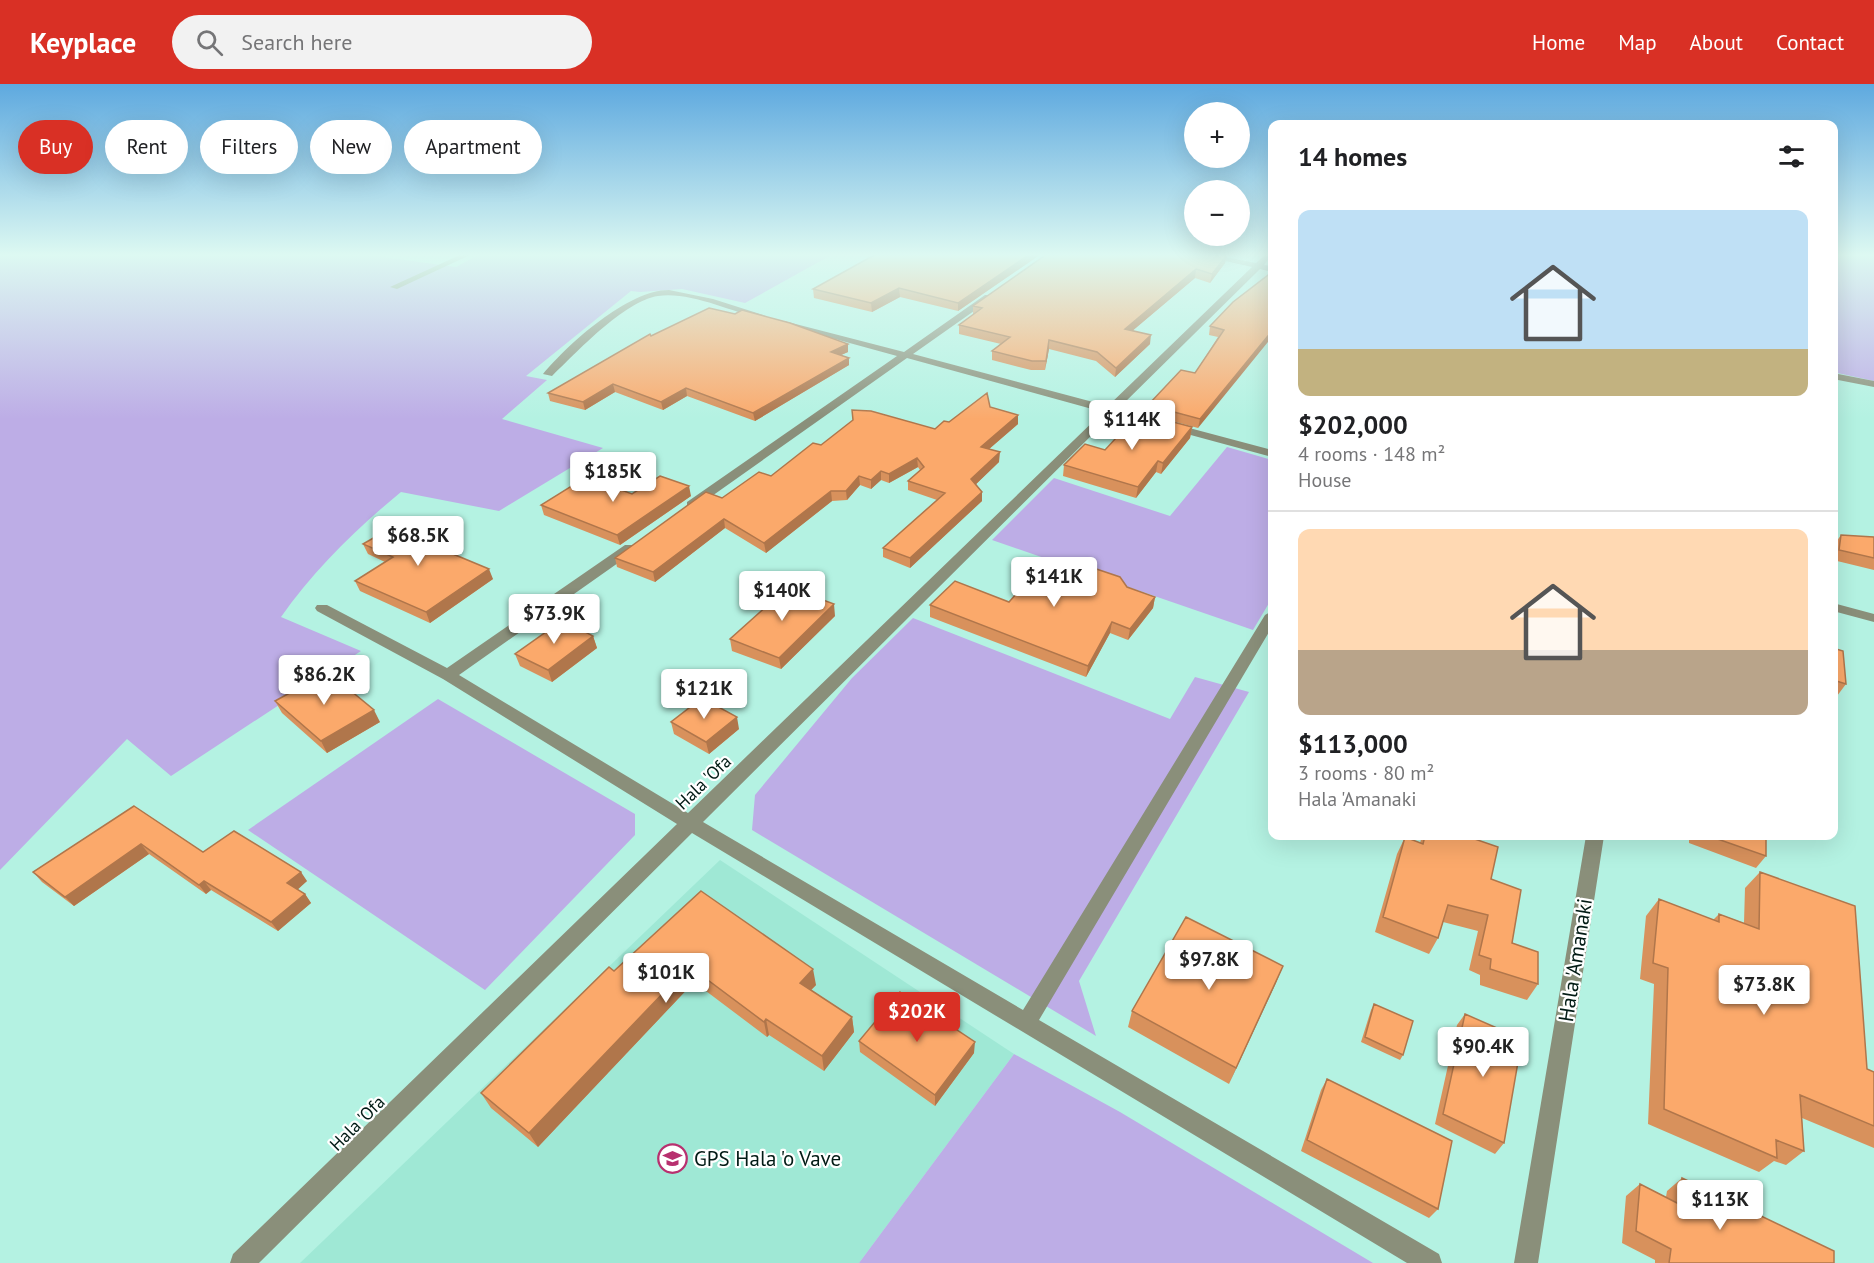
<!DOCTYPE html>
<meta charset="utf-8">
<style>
:root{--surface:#fff;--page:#f2f2f2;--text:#202124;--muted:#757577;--line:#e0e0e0;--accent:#d93025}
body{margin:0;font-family:"PT Sans",sans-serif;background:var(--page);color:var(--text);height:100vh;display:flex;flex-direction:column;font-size:22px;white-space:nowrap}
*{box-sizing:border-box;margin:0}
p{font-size:20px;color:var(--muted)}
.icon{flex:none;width:33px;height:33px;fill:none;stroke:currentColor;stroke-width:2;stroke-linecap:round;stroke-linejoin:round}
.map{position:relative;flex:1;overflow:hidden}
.sheet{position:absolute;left:1268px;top:36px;width:570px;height:720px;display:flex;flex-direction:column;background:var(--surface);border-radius:12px;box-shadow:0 6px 24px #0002}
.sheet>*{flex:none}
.top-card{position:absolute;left:18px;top:36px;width:570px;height:54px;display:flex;gap:12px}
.controls{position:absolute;left:1184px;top:18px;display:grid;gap:12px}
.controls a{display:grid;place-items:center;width:66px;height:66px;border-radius:50%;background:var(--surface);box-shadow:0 6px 24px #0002;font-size:30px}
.price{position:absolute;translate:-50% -51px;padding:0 14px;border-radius:6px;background:#fff;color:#222;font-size:20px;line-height:39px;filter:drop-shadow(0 2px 3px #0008)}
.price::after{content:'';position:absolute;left:50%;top:36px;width:18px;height:14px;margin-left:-9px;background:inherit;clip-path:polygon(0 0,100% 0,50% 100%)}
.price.selected{background:var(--accent);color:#fff}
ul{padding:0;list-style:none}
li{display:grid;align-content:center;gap:12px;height:318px;padding:0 30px}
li+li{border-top:2px solid var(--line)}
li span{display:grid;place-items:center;height:186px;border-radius:12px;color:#555}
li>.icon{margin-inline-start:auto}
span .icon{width:108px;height:108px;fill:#fffc;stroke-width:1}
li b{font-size:26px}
h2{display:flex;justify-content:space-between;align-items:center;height:72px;padding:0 30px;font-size:26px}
.chip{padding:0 21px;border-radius:27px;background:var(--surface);box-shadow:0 6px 24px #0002;font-size:21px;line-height:54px}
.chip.selected{background:var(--accent);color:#fff}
header{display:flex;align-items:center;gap:36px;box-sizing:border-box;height:84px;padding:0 30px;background:var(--accent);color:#fff}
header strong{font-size:28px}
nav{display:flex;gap:33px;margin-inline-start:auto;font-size:21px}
.search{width:420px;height:54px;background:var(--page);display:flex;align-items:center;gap:15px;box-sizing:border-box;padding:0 21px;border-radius:33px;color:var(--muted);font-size:22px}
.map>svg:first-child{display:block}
.built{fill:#9fe8d5}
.green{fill:#bdade6}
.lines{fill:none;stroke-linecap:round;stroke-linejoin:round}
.street{fill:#8a8f7a;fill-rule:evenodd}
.wall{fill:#d8915c}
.shaded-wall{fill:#b0764b}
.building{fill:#fba96b;stroke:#b0764b;stroke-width:1.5}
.labels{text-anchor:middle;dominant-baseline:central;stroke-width:4.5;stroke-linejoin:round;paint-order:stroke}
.street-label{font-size:18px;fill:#021b15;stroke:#fff}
.near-street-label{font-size:21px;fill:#021b15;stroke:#fff}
.near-poi-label{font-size:21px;fill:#021b15;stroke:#fff;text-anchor:start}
</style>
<header>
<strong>Keyplace</strong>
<div class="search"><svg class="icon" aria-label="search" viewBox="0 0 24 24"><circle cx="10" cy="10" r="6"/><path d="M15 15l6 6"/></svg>Search here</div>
<nav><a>Home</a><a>Map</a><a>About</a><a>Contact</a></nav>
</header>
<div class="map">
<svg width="1874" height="1179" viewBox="0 0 1874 1179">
<rect width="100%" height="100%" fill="#b4f2e2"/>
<path class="built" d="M720,776L1014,970L859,1179H300Z"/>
<path class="green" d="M0,170H360L456,183L480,170H833L745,219L682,205L640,208L631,207L526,292L547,296L502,335L603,364L499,427L401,408C357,444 314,486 281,533L361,567L171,692L127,655L0,786Z
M1833,170H1874V297L1833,288Z
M1227,363L1272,376V514L1253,546L992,456L1054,394L1170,432Z
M913,534L1170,635L1195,593L1249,608L1079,897L1096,952L752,746L755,711L852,594Z
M438,615L635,730V751L485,906L248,746Z
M1014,970L1120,1028L1373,1179H859Z"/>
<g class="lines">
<path class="street" d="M462,170H472L397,205L390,203Z
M1194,170H1209L1256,179L1266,170H1272L1264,181L1272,182V188L1260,185L1118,325L1272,366V373L1113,330L703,738L1023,926L1265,531L1272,527V543L1039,936L1439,1170L1442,1179H1407L692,749L259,1179H230L233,1170L677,740L443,595L317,527L315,524L317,521H327L447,584L625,461H635L636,464L635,467L459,591L688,729L1103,328L907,274L695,424H687V418L897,272L784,241V237L904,268L985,211H991V215L913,270L1108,322L1252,183Z
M669,206L713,215L766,232L761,235C731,227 688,207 658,212C624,217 576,269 552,292L543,290C569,259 628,206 669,206Z
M1833,289L1874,297V303L1833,295Z
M1833,519L1874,530V538L1833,527Z
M1586,752H1604L1538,1179H1514Z"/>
</g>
<path class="wall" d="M1041,170L958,227L900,213L872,228L814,214L813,205Z
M1047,170H1232L1231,172L1227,171L1225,179L1210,199L1195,194L1133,246L1150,260L1115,293L1096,277L1049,265L1045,286H1031L992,276V267L1001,260L959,250V241L973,231V222Z
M1272,188L1198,344L1147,330L1148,321L1195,289L1218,253L1209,251L1210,242Z
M651,252L848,260V268L841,271L849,281L755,337L687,312L663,326L615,308L585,326L550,317L548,309Z
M1272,307V318H1269Z
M990,323L1018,340L989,365L999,378L976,400L982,408V417L910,484L883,473V464L937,416L908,406V397L920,386L918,383L889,399L881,396L871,405L860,401L847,416L832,417L766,469L725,444L655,498L617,483L615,474L722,414L771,392L821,361L935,345Z
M1192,343L1190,354L1161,390L1156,388L1136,414L1063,392L1064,381L1105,366Z
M691,412L620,461L544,431L541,421Z
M445,450L449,460L441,465L493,495L430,539L360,507L355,497L385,478L368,470L363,460Z
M1841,451L1874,453V486L1833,476L1834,461Z
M1127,503L1155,513L1153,524L1128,556L1110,549L1086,593L930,533V521L1009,518Z
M835,532L781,585L732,567L730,555Z
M593,552L597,564L552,598L520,582L515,570Z
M1833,564L1846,600L1837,612L1833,611Z
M275,617L380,638L327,669L282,629Z
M671,638L739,645L709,670L674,650Z
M134,722L203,768L307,797L297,805L305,810L311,819L278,847L211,806L206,810L149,770L74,822L42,798L33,788Z
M1422,752H1466L1491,795L1512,859L1538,900L1527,916L1480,901V891L1469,886L1478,847L1443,838L1438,854L1429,870L1375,848L1397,770L1405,753L1420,759Z
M1689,752H1766V772L1756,784L1689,759Z
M1760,788L1867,985L1874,988V1064L1802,1034L1804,1067L1786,1081L1774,1077L1759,1088L1648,1040L1654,900L1640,895L1646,832L1659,815L1713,836L1719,830L1744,839L1745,804Z
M701,807L816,901L811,906L852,933L854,948L824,987L769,951L767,953L694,898L538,1063L491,1024L481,1009Z
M1283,882L1229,1000L1128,943L1132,927Z
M1374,920L1403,971L1400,976L1361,958L1371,926Z
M1465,930L1504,1059L1495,1070L1435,1040L1457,941Z
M859,957L974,969L935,1022L860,968Z
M1327,995L1438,1125L1429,1134L1301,1067L1321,1006Z
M1682,1094L1834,1179H1655V1176L1622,1159L1626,1112L1640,1100L1666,1113L1667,1107Z"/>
<path class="shaded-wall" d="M1030,170H1041L958,227V219Z
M1227,171L1225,179L1210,199L1212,190Z
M1196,185L1195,194L1124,254L1125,245Z
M899,204L900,213L872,228L871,219Z
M1272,247V253L1198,344L1200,335Z
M1151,251L1150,260L1115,293L1116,284Z
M1049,256V265L1045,286L1046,277Z
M848,260V268L832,275L831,268Z
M849,274V281L755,337L753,329Z
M613,300L615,308L585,326L583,318Z
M686,304L687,312L663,326L661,318Z
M1018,331V340L981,372V363Z
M1192,343L1190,354L1161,390L1163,379Z
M1000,368L999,378L971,405V395Z
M917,374L918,383L889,399V390Z
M1158,377L1156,388L1136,414L1138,403Z
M881,387V396L871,405V396Z
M859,392L860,401L847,416L846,407Z
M689,402L691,412L620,461L617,451Z
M831,407L832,417L766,469L764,459Z
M982,408V417L910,484V474Z
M724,435L725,444L655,498L653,488Z
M445,450L449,460L433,470L429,460Z
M489,485L493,495L430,539L426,528Z
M1155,513L1153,524L1128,556L1130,545Z
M834,520L835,532L781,585L779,574Z
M1112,538L1110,549L1086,593L1088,582Z
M593,552L597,564L552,598L548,586Z
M374,626L380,638L327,669L321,657Z
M737,633L739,645L709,670L706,658Z
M141,760L149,770L74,822L65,813Z
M301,788L307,797L294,809L287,799Z
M204,797L211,806L206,810L199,801Z
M305,810L311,819L278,847L271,838Z
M689,882L694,898L538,1063L529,1049Z
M1283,882L1276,899L1229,1000L1236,984Z
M813,885L816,901L803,914L800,899Z
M852,933L854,948L824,987L822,972Z
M766,935L769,951L767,953L764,938Z
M975,958L974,969L935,1022V1011Z"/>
<path class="building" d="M876,170H1030L958,219L899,204L871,219L813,205Z
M1047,170H1221L1227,171L1212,190L1196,185L1125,245L1151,251L1116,284L1097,268L1049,256L1046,277H1032L992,267L1010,253L959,241L982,224L973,222Z
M1272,188V247L1200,335L1148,321L1181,286L1195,289L1224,246L1210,242L1233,218Z
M709,224L735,230L742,226L790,239L848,260L831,268L849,274L753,329L686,304L661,318L613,300L583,318L548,309L650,250L651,252Z
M987,309L990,323L1018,331L981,363L1000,368L971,395L982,408L910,474L883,464L945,409L908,397L924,383L917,374L889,390L881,387L871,396L859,392L846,407H831L764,459L724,435L653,488L615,474L706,408L722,414L759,388L771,392L813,359L821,361L853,336L852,326L871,327L935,345L944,337L949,338Z
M1139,329L1192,343L1163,379L1158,377L1138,403L1064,381L1085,360L1105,366Z
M660,392L689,402L617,451L541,421L586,393L632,410Z
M408,434L445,450L429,460L489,485L426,528L355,497L393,473L363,460Z
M1841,451L1874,453V474L1839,466Z
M1048,474L1063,479L1067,475L1120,493L1127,503L1155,513L1130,545L1112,538L1088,582L930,521L955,497L1009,518Z
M788,503L834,520L779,574L730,555Z
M563,536L593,552L548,586L515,570Z
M1833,564L1843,567L1846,600L1833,596Z
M328,588L374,626L321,657L275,617Z
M702,614L737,633L706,658L671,638Z
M134,722L203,768L234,747L301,788L287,799L305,810L271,838L204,797L199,801L141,760L65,813L33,788Z
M1425,752H1466L1498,763L1491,795L1521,806L1512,859L1538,868V900L1490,885L1491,875L1479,871L1488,831L1448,821L1438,854L1383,833L1405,753L1423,760Z
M1709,752H1766V772Z
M1760,788L1855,822L1867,985L1874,988V1042L1800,1011L1804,1067L1776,1056L1777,1074L1664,1025L1668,884L1653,879L1659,815L1719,838V830L1759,845Z
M701,807L813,885L800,899L852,933L822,972L766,935L764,938L689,882L529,1049L481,1009L609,883L614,887Z
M1186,833L1283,882L1236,984L1132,927Z
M900,908L975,958L935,1011L859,957Z
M1374,920L1413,937L1403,971L1365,953Z
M1465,930L1522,955L1504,1059L1443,1030Z
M1327,995L1452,1057L1438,1125L1307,1056Z
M1682,1094L1834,1167V1179H1669L1671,1165L1636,1147L1640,1100L1679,1120Z"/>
<linearGradient id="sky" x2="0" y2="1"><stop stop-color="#5ea9df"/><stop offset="0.51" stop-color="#ddf9f2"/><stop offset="1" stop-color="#ddf9f2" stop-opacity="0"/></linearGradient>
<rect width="1874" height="335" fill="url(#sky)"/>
<defs>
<symbol id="school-ring" viewBox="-11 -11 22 22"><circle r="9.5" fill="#fff" stroke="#b8306f" stroke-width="1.5"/><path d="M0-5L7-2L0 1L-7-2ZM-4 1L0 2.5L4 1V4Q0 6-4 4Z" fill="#b8306f"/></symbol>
</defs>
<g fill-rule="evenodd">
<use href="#school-ring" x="656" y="1058" width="33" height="33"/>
</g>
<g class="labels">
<g class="street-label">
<text transform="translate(703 698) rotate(-44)">Hala 'Ofa</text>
<text transform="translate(357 1039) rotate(-45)">Hala 'Ofa</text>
</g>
<g class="near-street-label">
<text transform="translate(1575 876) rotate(-81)">Hala 'Amanaki</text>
</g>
<g class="near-poi-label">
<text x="694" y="1074">GPS Hala 'o Vave</text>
</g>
</g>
</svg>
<div class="controls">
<a>+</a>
<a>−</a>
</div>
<b class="price" style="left:1132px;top:367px">$114K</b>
<b class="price" style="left:613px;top:419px">$185K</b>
<b class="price" style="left:418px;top:483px">$68.5K</b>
<b class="price" style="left:1054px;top:524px">$141K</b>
<b class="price" style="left:782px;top:538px">$140K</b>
<b class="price" style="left:554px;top:561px">$73.9K</b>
<b class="price" style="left:324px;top:622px">$86.2K</b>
<b class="price" style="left:704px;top:636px">$121K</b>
<b class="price" style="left:1209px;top:907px">$97.8K</b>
<b class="price" style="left:666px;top:920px">$101K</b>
<b class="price" style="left:1764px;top:932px">$73.8K</b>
<b class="price selected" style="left:917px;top:959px">$202K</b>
<b class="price" style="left:1483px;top:994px">$90.4K</b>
<b class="price" style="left:1720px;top:1147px">$113K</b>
<div class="top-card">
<a class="chip selected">Buy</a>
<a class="chip">Rent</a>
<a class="chip">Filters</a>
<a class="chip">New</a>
<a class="chip">Apartment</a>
</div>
<section class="sheet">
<h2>14 homes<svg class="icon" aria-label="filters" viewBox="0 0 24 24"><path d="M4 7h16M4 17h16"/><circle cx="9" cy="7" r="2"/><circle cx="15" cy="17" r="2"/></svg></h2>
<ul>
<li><span style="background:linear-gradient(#bfe0f5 75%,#c2b280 0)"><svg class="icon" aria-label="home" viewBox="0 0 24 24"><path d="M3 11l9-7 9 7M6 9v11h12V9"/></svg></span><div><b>$202,000</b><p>4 rooms · 148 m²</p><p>House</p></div></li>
<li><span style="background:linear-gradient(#ffd9b3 65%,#b9a48a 0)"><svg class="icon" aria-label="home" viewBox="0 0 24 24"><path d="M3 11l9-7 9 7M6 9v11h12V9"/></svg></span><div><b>$113,000</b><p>3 rooms · 80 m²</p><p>Hala 'Amanaki</p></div></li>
</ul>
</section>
</div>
